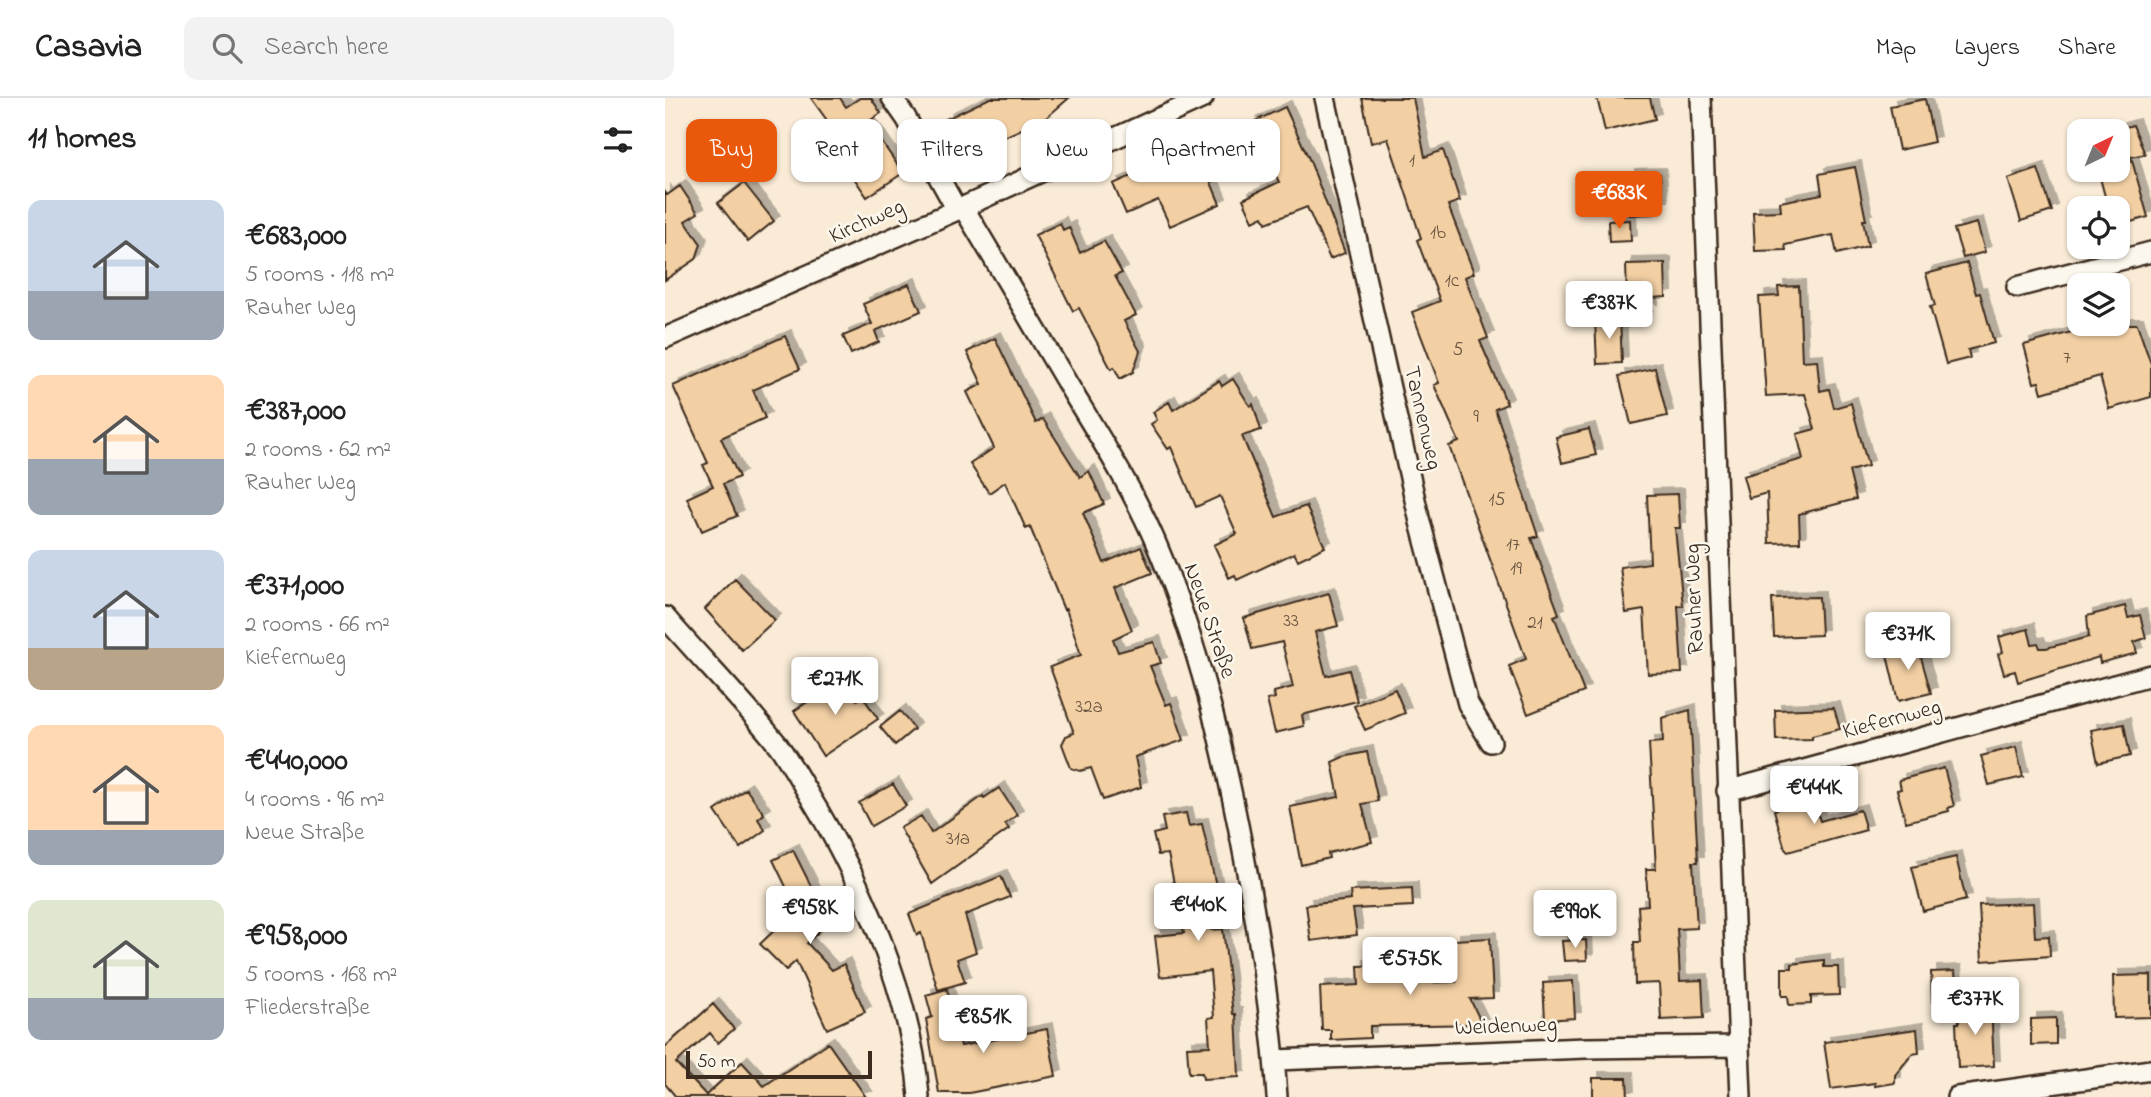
<!DOCTYPE html>
<meta charset="utf-8">
<style>
:root{--surface:#fff;--page:#f2f2f2;--text:#222;--muted:#767676;--line:#e0e0e0;--accent:#ea580c}
body{margin:0;font-family:"Indie Flower",sans-serif;background:var(--page);color:var(--text);height:100vh;display:flex;flex-direction:column;font-size:26px;white-space:nowrap}
*{box-sizing:border-box;margin:0}
p{font-size:23px;color:var(--muted)}
.icon{flex:none;width:38px;height:38px;fill:none;stroke:currentColor;stroke-width:2;stroke-linecap:round;stroke-linejoin:round}
.map{position:relative;flex:1;overflow:hidden}
.panel{display:flex;flex-direction:column;background:var(--surface);width:665px}
.panel>*{flex:none}
.guide{position:absolute;left:21px;top:21px;width:665px;height:63px;display:flex;gap:14px}
.needle{width:46px;rotate:43deg}
.buttons{position:absolute;left:1402px;top:21px;display:grid;gap:14px}
.buttons a{display:grid;place-items:center;width:63px;height:63px;border-radius:14px;background:var(--surface);box-shadow:0 2px 5px #0004;font-size:35px}
.scale{position:absolute;left:21px;bottom:18px;width:186px;box-sizing:border-box;padding-left:7px;border:4px solid #3b2a1e;border-top:0;font-size:19px;line-height:24px;white-space:nowrap;color:#3b2a1e;-webkit-text-stroke:5px #fbf7ec;paint-order:stroke}
.price{position:absolute;translate:-50% -60px;padding:0 16px;border-radius:7px;background:#fff;color:#222;font-size:23px;line-height:46px;filter:drop-shadow(0 2px 4px #0008)}
.price::after{content:'';position:absolute;left:50%;top:42px;width:21px;height:16px;margin-left:-10px;background:inherit;clip-path:polygon(0 0,100% 0,50% 100%)}
.price.active{background:var(--accent);color:#fff}
ul{padding:0;list-style:none}
li{display:flex;align-items:center;gap:21px;height:175px;padding:0 28px}
li span{display:grid;place-items:center;flex:none;width:196px;height:140px;border-radius:14px;color:#555}
li>.icon{margin-inline-start:auto}
span .icon{width:84px;height:84px;fill:#fffc;stroke-width:1}
li b{font-size:30px}
h2{display:flex;justify-content:space-between;align-items:center;height:84px;padding:0 28px;font-size:30px}
.chip{padding:0 24px;border-radius:14px;background:var(--surface);box-shadow:0 2px 5px #0004;font-size:24px;line-height:63px}
.chip.active{background:var(--accent);color:#fff}
header{display:flex;align-items:center;gap:42px;box-sizing:border-box;height:98px;padding:0 35px;background:var(--surface);border-bottom:2px solid var(--line)}
header strong{font-size:33px}
nav{display:flex;gap:38px;margin-inline-start:auto;font-size:24px}
.search{width:490px;height:63px;background:var(--page);display:flex;align-items:center;gap:18px;box-sizing:border-box;padding:0 24px;border-radius:14px;color:var(--muted);font-size:26px}
main{display:flex;flex:1;min-height:0}
.map>svg:first-child{display:block}
.building{fill:#f3d0a4;stroke:#3b2a1e;stroke-width:2;filter:url(#shadow)}
.lines{fill:none;stroke-linecap:round;stroke-linejoin:round}
.street-casing{stroke:#3b2a1e;stroke-width:24}
.street{stroke:#fbf7ec;stroke-width:19}
.labels{text-anchor:middle;dominant-baseline:central;stroke-width:5;stroke-linejoin:round;paint-order:stroke}
.number-label{font-size:19px;fill:#695440}
.street-label{font-size:23px;fill:#3b2a1e;stroke:#fbf7ec}
</style>
<header>
<strong>Casavia</strong>
<div class="search"><svg class="icon" aria-label="search" viewBox="0 0 24 24"><circle cx="10" cy="10" r="6"/><path d="M15 15l6 6"/></svg>Search here</div>
<nav><a>Map</a><a>Layers</a><a>Share</a></nav>
</header>
<main>
<section class="panel">
<h2>11 homes<svg class="icon" aria-label="filters" viewBox="0 0 24 24"><path d="M4 7h16M4 17h16"/><circle cx="9" cy="7" r="2"/><circle cx="15" cy="17" r="2"/></svg></h2>
<ul>
<li><span style="background:linear-gradient(#c9d6e8 65%,#9aa5b1 0)"><svg class="icon" aria-label="home" viewBox="0 0 24 24"><path d="M3 11l9-7 9 7M6 9v11h12V9"/></svg></span><div><b>€683,000</b><p>5 rooms · 118 m²</p><p>Rauher Weg</p></div></li>
<li><span style="background:linear-gradient(#ffd9b3 60%,#9aa5b1 0)"><svg class="icon" aria-label="home" viewBox="0 0 24 24"><path d="M3 11l9-7 9 7M6 9v11h12V9"/></svg></span><div><b>€387,000</b><p>2 rooms · 62 m²</p><p>Rauher Weg</p></div></li>
<li><span style="background:linear-gradient(#c9d6e8 70%,#b9a48a 0)"><svg class="icon" aria-label="home" viewBox="0 0 24 24"><path d="M3 11l9-7 9 7M6 9v11h12V9"/></svg></span><div><b>€371,000</b><p>2 rooms · 66 m²</p><p>Kiefernweg</p></div></li>
<li><span style="background:linear-gradient(#ffd9b3 75%,#9aa5b1 0)"><svg class="icon" aria-label="home" viewBox="0 0 24 24"><path d="M3 11l9-7 9 7M6 9v11h12V9"/></svg></span><div><b>€440,000</b><p>4 rooms · 96 m²</p><p>Neue Straße</p></div></li>
<li><span style="background:linear-gradient(#dfe7d0 70%,#9aa5b1 0)"><svg class="icon" aria-label="home" viewBox="0 0 24 24"><path d="M3 11l9-7 9 7M6 9v11h12V9"/></svg></span><div><b>€958,000</b><p>5 rooms · 168 m²</p><p>Fliederstraße</p></div></li>
</ul>
</section>
<div class="map">
<svg width="1486" height="999" viewBox="0 0 1486 999">
<defs>
<filter id="shadow"><feDropShadow dx="6" dy="-6" stdDeviation="0" flood-color="#0004"/></filter>
</defs>
<rect width="100%" height="100%" fill="#f9ebd6"/>
<filter id="ink" filterUnits="userSpaceOnUse"><feTurbulence type="fractalNoise" baseFrequency=".0143" numOctaves="2"/><feDisplacementMap in="SourceGraphic" scale="14" xChannelSelector="R" yChannelSelector="G"/><feConvolveMatrix kernelMatrix="1 2 1 2 8 2 1 2 1" color-interpolation-filters="sRGB"/></filter>
<g filter="url(#ink)">
<path class="building" d="M146,0H175L181,9L195,0H206L216,15L203,24L238,75L202,99L170,52L179,46Z
M325,0H404L381,20L319,48L313,37L293,46L281,21Z
M697,0H748L760,59L778,52L795,103L783,107L809,175L800,179L823,240L815,243L842,306L830,311L873,438L866,440L894,516L889,518L919,594L863,616L844,568L861,561L784,348L794,344L769,287L774,285L747,214L775,203L752,142L756,140L723,41L706,45Z
M932,0H985L990,21L940,33Z
M1260,1L1269,44L1234,52L1225,8Z
M620,9L645,63L680,155L665,161L642,109L601,125L598,118L588,123L578,101L614,84L586,25Z
M1468,27L1480,56L1466,59L1483,119L1452,128V110H1443L1433,72H1452V33L1450,32Z
M73,41L91,58L77,74L58,56Z
M552,44L560,61L540,70L555,106L505,128L493,102L461,116L448,86L531,50L532,53Z
M1190,69L1201,122H1198L1203,148L1172,156L1168,137L1120,147L1121,152L1090,153L1088,114L1116,113L1115,104L1157,96L1154,76Z
M1373,71L1387,113L1356,123L1343,81Z
M995,76L997,109H988L989,116L965,117L964,77Z
M79,85L109,123L83,144L53,105Z
M15,88L33,115L20,123L36,146L31,161L0,182V94L2,97Z
M965,122L966,143L944,144L943,123Z
M395,125L398,132L404,129L415,155L439,143L457,175L450,178L471,217L459,223L475,253L468,274L455,281L449,269L446,271L414,210L408,213L370,137Z
M1312,125L1320,154L1298,160L1289,131Z
M1000,165L1001,199L987,200V212L962,201L961,166Z
M1302,165L1311,196L1315,195L1329,245L1303,252L1305,260L1281,266L1265,209L1270,208L1261,176Z
M244,186L256,213L210,233L214,244L186,256L178,238L207,226L198,206Z
M1134,188L1137,263L1152,262L1155,293L1164,291L1169,310L1186,305L1203,368L1184,373L1191,401L1134,416L1135,444L1104,445L1102,395L1084,400L1078,378L1138,361L1132,336L1150,331L1140,296L1101,298L1094,199L1114,198L1113,189Z
M955,220L957,265L932,266L930,221Z
M1436,226H1472L1486,266V299L1444,311L1435,278L1377,295L1374,284L1369,285L1359,247Z
M120,238L135,271L88,292L100,320L56,340L74,379L58,386L72,418L37,433L22,400L48,388L38,367L43,365L8,288Z
M330,240L371,325L378,321L415,379L424,373L439,406L418,415L439,465L476,449L487,475L450,490L467,532L448,541L453,554L489,544L496,565L485,568L501,607L506,605L519,642L470,659L476,689L438,702L426,670L415,673L406,670L397,646L401,638L409,635L385,569L416,557L401,511L399,512L365,429L361,431L340,384L324,395L305,366L329,350L302,294L317,286L302,254Z
M990,270L1002,318L966,326L954,278Z
M568,281L585,308L588,306L596,332L577,338L611,419L641,408L660,449L633,462L629,455L572,482L570,477L564,480L549,447L572,436L555,398L531,409L506,349L503,351L486,326L492,322L488,314L504,304L508,312L554,283L557,288Z
M924,331L931,357L897,365L891,339Z
M1013,396L1015,430H1010L1018,508H1013L1017,575L983,576L979,512L961,515L955,469L985,465L982,397Z
M70,481L110,522L77,552L40,511Z
M664,495L673,528L650,534L661,578L684,572L692,603L637,617L639,628L610,635L602,602L610,600L609,594L628,589L617,544L587,551L579,520Z
M1154,499L1156,537L1109,539L1107,500Z
M1460,508L1463,520L1475,517L1481,540L1469,544L1472,555L1435,565L1434,559L1353,584L1350,573L1339,576L1333,556L1338,554L1334,539L1363,531L1367,546L1373,545L1375,550H1381L1424,539L1422,518Z
M1252,545L1266,595L1233,603L1221,553Z
M178,580L192,602L198,599L213,621L158,658L129,613Z
M730,591L740,615L700,632L689,608Z
M1169,610L1175,631L1147,638V641L1111,642L1110,612Z
M1025,612L1033,764H1028L1032,830L1012,831L1014,860L1015,883L1037,882L1039,920L996,922L994,885L970,886L969,844H975L973,808L983,807L981,771H991L984,645L998,644L997,620Z
M235,613L249,631L230,647L215,629Z
M1459,626L1465,658L1433,665L1426,632Z
M1351,649L1358,679L1324,687L1316,658Z
M702,654L713,703L697,706L707,744L663,755L664,760L636,767L625,709L674,699L667,664L678,659Z
M1279,670L1289,708L1283,710L1284,713L1241,724L1232,692L1236,691L1234,682Z
M228,686L241,708L206,728L194,705Z
M334,690L352,717L340,726L344,731L267,786L235,730L256,718L266,735L318,698L319,700Z
M81,691L99,716L93,721L100,732L75,750L50,713Z
M1148,701L1155,723L1195,712L1201,732L1123,754L1120,751L1109,712Z
M521,715L524,728L537,726L552,792L541,795L546,832L558,831L568,916H571L574,979L538,981L537,975H524L522,949L545,948L543,920L549,919L545,873L495,879L490,838L519,835L503,756L493,757L488,736L500,733L497,719Z
M128,752L150,796L146,797L168,820L142,845L167,872L179,866L200,914L162,931L131,863L121,872L95,846L115,827L107,811L127,801L108,762Z
M1291,759L1301,802L1258,813L1247,769Z
M336,778L345,799L300,817L311,854L292,861L300,884L273,892L256,835L252,837L244,816Z
M747,790L748,808L688,811L692,837L646,843L641,807L686,802L685,793Z
M1368,805L1370,839L1384,838L1385,858L1317,863L1314,807Z
M825,840L828,900L805,901L817,926L705,928V940L666,942V932H657L655,889L694,887L693,868L724,867V885L791,884L789,842Z
M921,842L922,862L899,863L897,843Z
M1159,862V869H1173L1174,897L1146,898V906L1124,907L1123,898H1117V870H1127V866Z
M1290,873L1292,903L1267,904L1266,874Z
M1486,877V919L1449,920L1448,878Z
M908,883L910,920L880,922L878,885Z
M282,891L296,948L382,931L391,978L304,995H274L261,921L267,919L261,897Z
M48,906L69,931L53,945L45,935L11,965L41,997L77,964L99,988L163,945L201,999H11L0,986V949Z
M1326,907L1329,968L1293,970L1291,925H1294L1293,909Z
M1391,920V946L1366,947V921Z
M1252,931L1254,955L1247,956L1230,977V985L1210,988V985L1166,991L1159,944Z
M928,980H962L963,999H928Z"/>
<g class="lines">
<defs>
<path id="street" d="M227,0L241,20L292,112
M660,0L755,424L803,606L826,644
M1036,0L1076,999
M298,109C336,172 373,236 411,300C439,346 469,394 490,443C533,544 559,651 579,758C594,838 607,918 612,999
M1352,189L1486,154
M0,240L292,112L538,0
M0,519C37,562 78,603 113,647C124,662 134,680 144,697C196,782 247,898 254,999
M1062,693L1486,577
M610,962L921,950L1073,948
M1292,999L1486,972"/>
</defs>
<use href="#street" class="street-casing"/>
<use href="#street" class="street"/>
</g>
</g>
<g class="labels">
<g class="number-label">
<text x="747" y="63">1</text>
<text x="773" y="135">1b</text>
<text x="787" y="183">1c</text>
<text x="793" y="252">5</text>
<text x="1402" y="260">7</text>
<text x="811" y="319">9</text>
<text x="832" y="402">15</text>
<text x="848" y="447">17</text>
<text x="851" y="471">19</text>
<text x="626" y="523">33</text>
<text x="870" y="525">21</text>
<text x="424" y="609">32a</text>
<text x="293" y="741">31a</text>
</g>
<g class="street-label">
<text transform="translate(202 124) rotate(-24)">Kirchweg</text>
<text transform="translate(757 320) rotate(77)">Tannenweg</text>
<text transform="translate(1030 501) rotate(-92)">Rauher Weg</text>
<text transform="translate(544 523) rotate(71)">Neue Straße</text>
<text transform="translate(1227 622) rotate(-15)">Kiefernweg</text>
<text transform="translate(841 929) rotate(-2)">Weidenweg</text>
</g>
</g>
</svg>
<div class="buttons">
<a><svg class="needle" viewBox="-14 -14 28 28"><path d="M0-13l5 13h-10z" fill="#e53935"/><path d="M0 13l5-13h-10z" fill="#767676"/></svg></a>
<a><svg class="icon" aria-label="locate" viewBox="0 0 24 24"><circle cx="12" cy="12" r="6"/><path d="M12 2v4M12 18v4M2 12h4M18 12h4"/></svg></a>
<a><svg class="icon" aria-label="layers" viewBox="0 0 24 24"><path d="M12 4l9 5-9 5-9-5zM3 14l9 5 9-5"/></svg></a>
</div>
<div class="scale">50 m</div>
<b class="price active" style="left:954px;top:133px">€683K</b>
<b class="price" style="left:944px;top:243px">€387K</b>
<b class="price" style="left:1243px;top:574px">€371K</b>
<b class="price" style="left:170px;top:619px">€271K</b>
<b class="price" style="left:1149px;top:728px">€444K</b>
<b class="price" style="left:533px;top:845px">€440K</b>
<b class="price" style="left:145px;top:848px">€958K</b>
<b class="price" style="left:910px;top:852px">€990K</b>
<b class="price" style="left:745px;top:899px">€575K</b>
<b class="price" style="left:1310px;top:939px">€377K</b>
<b class="price" style="left:318px;top:957px">€851K</b>
<div class="guide">
<a class="chip active">Buy</a>
<a class="chip">Rent</a>
<a class="chip">Filters</a>
<a class="chip">New</a>
<a class="chip">Apartment</a>
</div>
</div>
</main>
